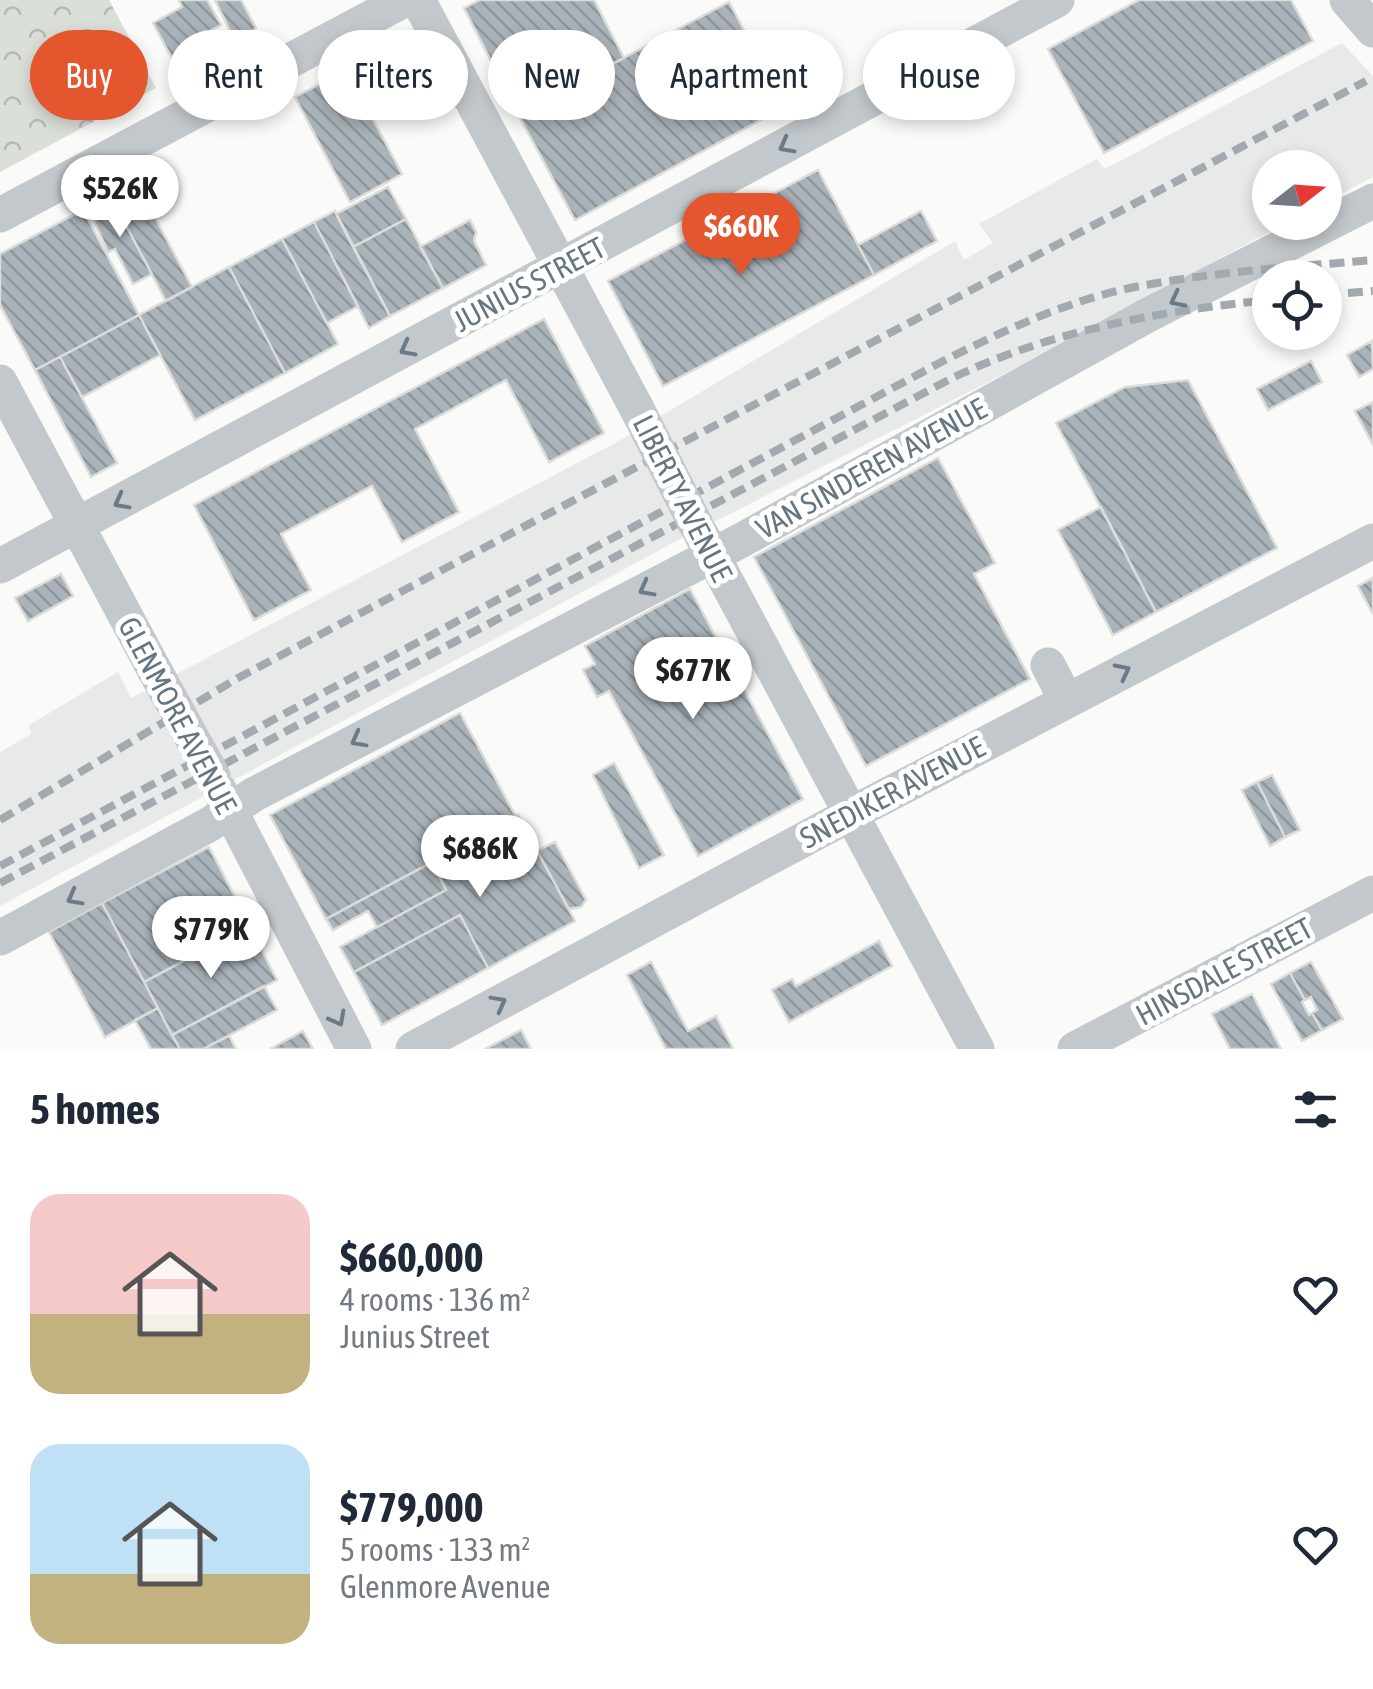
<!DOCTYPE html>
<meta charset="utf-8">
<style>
:root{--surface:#fff;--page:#f6f6f7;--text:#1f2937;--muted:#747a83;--accent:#e4572e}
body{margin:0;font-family:"Asap Condensed",sans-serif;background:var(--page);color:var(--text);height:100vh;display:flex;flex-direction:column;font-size:38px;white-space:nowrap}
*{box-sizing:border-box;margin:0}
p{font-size:32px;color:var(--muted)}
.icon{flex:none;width:55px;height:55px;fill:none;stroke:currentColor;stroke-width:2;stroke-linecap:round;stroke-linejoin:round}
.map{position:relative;height:1049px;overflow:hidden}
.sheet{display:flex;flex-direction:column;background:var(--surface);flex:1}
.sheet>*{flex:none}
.banner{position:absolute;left:30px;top:30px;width:1315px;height:90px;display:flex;gap:20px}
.needle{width:65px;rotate:73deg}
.buttons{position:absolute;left:1252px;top:150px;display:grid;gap:20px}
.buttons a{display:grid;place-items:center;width:90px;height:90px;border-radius:50%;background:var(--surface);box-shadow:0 5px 15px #0003;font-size:50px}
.price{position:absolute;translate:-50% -85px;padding:0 22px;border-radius:35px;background:#fff;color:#222;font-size:32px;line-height:65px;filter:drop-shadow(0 2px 5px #0008)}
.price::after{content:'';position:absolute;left:50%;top:60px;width:30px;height:22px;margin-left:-15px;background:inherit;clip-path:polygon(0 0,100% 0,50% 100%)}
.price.selected{background:var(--accent);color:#fff}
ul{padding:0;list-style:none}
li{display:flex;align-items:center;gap:30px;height:250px;padding:0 30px}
li span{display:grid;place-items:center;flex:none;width:280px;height:200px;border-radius:30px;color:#555}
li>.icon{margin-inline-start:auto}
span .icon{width:120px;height:120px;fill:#fffc;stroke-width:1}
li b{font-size:42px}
h2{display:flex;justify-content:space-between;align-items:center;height:120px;padding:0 30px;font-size:42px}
.pill{padding:0 35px;border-radius:45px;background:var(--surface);box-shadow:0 5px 15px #0003;font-size:35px;line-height:90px}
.pill.selected{background:var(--accent);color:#fff}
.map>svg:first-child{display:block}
.built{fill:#e8e9e9}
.park{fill:url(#park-crowns)}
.building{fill:url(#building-back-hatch);stroke:#dcdcda;stroke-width:2.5}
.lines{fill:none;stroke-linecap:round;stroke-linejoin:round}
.minor{stroke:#c3c8cc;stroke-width:35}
.rail{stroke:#a2aab0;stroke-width:8;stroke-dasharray:15 8;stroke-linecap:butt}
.minor-bridge{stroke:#c3c8cc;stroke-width:35}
.oneway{stroke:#6a7a87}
.labels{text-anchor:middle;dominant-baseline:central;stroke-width:10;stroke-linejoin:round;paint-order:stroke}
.street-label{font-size:30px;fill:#657683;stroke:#fff}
</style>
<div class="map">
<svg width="1373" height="1049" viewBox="0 0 1373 1049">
<defs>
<pattern id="park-crowns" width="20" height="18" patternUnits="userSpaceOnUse" patternTransform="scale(2.5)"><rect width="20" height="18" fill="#dadfd7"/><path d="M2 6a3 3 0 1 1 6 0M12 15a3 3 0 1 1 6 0" fill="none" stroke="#b4b9b4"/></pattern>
<pattern id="building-back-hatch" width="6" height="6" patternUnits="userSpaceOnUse" patternTransform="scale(2.5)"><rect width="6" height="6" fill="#aab3b9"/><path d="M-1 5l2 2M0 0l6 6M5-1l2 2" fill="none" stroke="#8e969c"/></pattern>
</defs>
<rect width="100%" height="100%" fill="#fafaf8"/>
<path class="built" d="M1342,43L1373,76V177L1325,202V168H1270V222L1286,223L1004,374L671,544L0,906V752L31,734L29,725L118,672L131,698L617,442L955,241L964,260L993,243L979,224L1097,159L1105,169Z"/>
<path class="park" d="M0,0H109L156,88L0,172Z"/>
<path class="building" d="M179,0H207L221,25L191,41L198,54L176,66L153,23L182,7Z
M215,0H241L256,28L247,37L234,39Z
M480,0H594L624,58L518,114L464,8Z
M1139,0H1291L1313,41L1104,153L1048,49Z
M729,2L785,107L575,220L518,114Z
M347,70L402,174L350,202L295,97Z
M818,170L874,275L663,386L608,281Z
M136,182L192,287L166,301L110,195Z
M388,187L406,219L353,247L336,214Z
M111,198L152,274L133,284L115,249L108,252L89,210Z
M83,210L139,315L35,370L0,305V254Z
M335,211L390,316L369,328L314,222Z
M921,211L937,241L874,275L858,245Z
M406,219L443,288L390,316L353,247Z
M470,220L476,232L474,241L486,265L443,288L420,247Z
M314,222L358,306L327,323L282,239Z
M282,239L338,344L285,373L229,267Z
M229,267L285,373L195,420L139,315Z
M139,315L160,355L82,397L60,357Z
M544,319L604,433L549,462L506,380L415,429L459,512L402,542L372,486L281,534L311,590L254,620L194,505Z
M1372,341L1373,369L1359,377L1347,355Z
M60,357L117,463L91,477L35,370Z
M1311,361L1322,382L1268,410L1257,389Z
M1188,380L1277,548L1156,612L1056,423L1125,387Z
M1373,402V445L1355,411Z
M938,458L995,563L974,574L1030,679L866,766L754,557Z
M1101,507L1156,612L1113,635L1058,530Z
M61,574L73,596L28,621L15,598Z
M1373,578V614L1358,586Z
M690,589L803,799L698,856L609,691L597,697L583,670L595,664L585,646Z
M460,713L516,817L326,919L270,815Z
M614,763L664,855L639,868L593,775Z
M1272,775L1300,830L1285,837L1257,782Z
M1257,782L1285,837L1270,846L1242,790Z
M518,815L575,921L488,968L460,915L354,972L340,947L446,890L432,862Z
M555,842L586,900L581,907L569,909L537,851Z
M209,847L250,926L144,982L102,903Z
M432,862L446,890L377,927L368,911L333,930L326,919Z
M102,903L158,1008L105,1037L49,932Z
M460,915L488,968L382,1025L354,972Z
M249,926L277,980L172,1035L144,982Z
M879,941L892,966L789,1022L772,990L792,979L796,986Z
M651,962L688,1031L716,1016L733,1049H666L627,975Z
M1311,962L1343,1019L1322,1030L1312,1013L1317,1010L1311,997L1305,1000L1290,973Z
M1290,973L1305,1000L1302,1002L1309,1015L1312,1013L1322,1030L1302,1041L1271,984Z
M264,986L277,1010L203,1049H180L172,1035Z
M1252,994L1281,1049H1230L1212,1014Z
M158,1008L172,1035L180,1049H151L135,1020Z
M521,1030L531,1049H485Z
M303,1031L313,1049H270Z
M229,1036L236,1049H203Z"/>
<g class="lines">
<path class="minor" d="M418,0L636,407
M1347,0L1373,30
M0,215L404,0
M0,382L155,671
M701,534L977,1049
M0,566L1057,0
M1048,665L1066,700
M220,791L354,1049
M0,938L210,824L253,795L740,541L1148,315L1373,201
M413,1049L851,814L1373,541
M1075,1049L1373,893"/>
<path class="rail" d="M1325,295L1373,291
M0,820L238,678L1366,81
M0,866L945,360C1005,330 1065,302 1130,288C1210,272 1292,267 1373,260
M0,883L954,377C1055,330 1159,311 1270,300"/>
<path class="minor-bridge" d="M636,407L696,525
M155,671L213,776"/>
</g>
<defs><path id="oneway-chevron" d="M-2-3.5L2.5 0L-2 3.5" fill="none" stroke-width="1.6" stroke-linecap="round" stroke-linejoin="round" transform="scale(2.5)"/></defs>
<g class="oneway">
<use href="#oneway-chevron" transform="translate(786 146) rotate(152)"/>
<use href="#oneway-chevron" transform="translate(1177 300) rotate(153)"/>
<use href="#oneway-chevron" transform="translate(407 349) rotate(152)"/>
<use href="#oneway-chevron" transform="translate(121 502) rotate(152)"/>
<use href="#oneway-chevron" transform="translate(646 589) rotate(152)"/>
<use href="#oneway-chevron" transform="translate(1123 671) rotate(-27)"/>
<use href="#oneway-chevron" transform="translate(358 740) rotate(152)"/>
<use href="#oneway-chevron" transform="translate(74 898) rotate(152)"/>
<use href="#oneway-chevron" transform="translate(499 1003) rotate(-28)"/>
<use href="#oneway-chevron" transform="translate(338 1019) rotate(62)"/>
</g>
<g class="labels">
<g class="street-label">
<text transform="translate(529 284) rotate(-28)">JUNIUS STREET</text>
<text transform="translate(871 468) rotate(-29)">VAN SINDEREN AVENUE</text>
<text transform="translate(683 498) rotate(63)">LIBERTY AVENUE</text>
<text transform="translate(178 715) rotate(62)">GLENMORE AVENUE</text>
<text transform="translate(892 792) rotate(-28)">SNEDIKER AVENUE</text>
<text transform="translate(1224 971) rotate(-28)">HINSDALE STREET</text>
</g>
</g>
</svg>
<div class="buttons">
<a><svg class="needle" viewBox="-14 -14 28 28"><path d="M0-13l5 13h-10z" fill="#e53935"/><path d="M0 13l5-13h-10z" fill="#747a83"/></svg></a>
<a><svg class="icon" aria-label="locate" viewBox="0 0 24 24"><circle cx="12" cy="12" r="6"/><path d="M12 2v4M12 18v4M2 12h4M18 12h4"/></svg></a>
</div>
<b class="price" style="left:120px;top:240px">$526K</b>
<b class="price selected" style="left:741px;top:278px">$660K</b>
<b class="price" style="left:693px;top:722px">$677K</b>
<b class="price" style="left:480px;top:900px">$686K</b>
<b class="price" style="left:211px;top:981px">$779K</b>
<div class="banner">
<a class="pill selected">Buy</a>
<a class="pill">Rent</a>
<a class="pill">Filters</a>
<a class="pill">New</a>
<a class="pill">Apartment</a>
<a class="pill">House</a>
</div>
</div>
<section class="sheet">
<h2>5 homes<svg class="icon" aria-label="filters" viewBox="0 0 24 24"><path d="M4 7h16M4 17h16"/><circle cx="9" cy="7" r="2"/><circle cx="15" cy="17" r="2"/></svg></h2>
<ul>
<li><span style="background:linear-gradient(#f6c9c9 60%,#c2b280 0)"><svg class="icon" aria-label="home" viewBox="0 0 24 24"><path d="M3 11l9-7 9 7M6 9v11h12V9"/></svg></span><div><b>$660,000</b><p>4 rooms · 136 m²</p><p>Junius Street</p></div><svg class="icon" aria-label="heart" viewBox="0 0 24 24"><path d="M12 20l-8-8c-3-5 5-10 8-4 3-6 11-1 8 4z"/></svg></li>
<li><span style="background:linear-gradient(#bfe0f5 65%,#c2b280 0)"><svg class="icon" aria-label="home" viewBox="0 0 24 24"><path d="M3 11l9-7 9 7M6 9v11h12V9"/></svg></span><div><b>$779,000</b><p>5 rooms · 133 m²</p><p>Glenmore Avenue</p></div><svg class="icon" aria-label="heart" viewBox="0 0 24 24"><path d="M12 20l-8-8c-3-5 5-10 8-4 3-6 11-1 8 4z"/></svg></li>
</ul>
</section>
